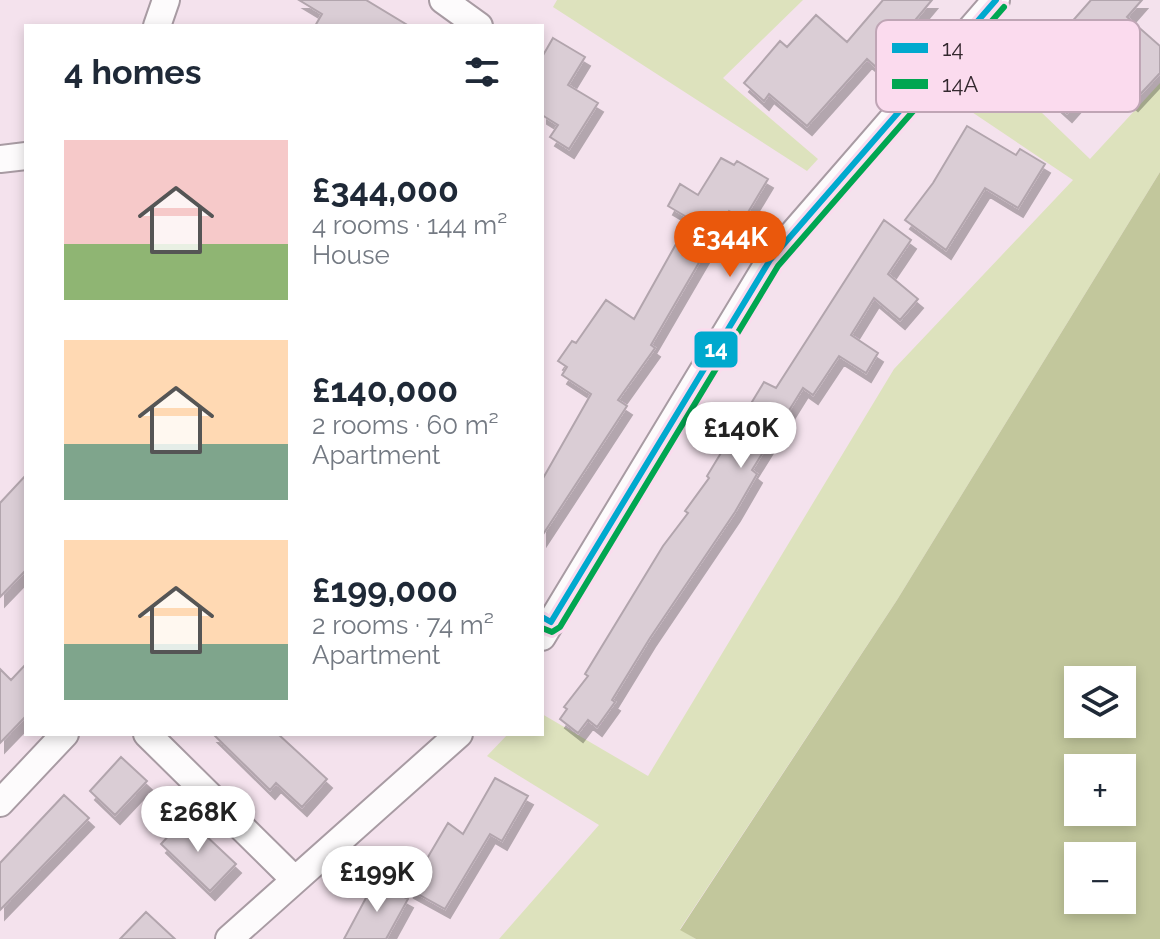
<!DOCTYPE html>
<meta charset="utf-8">
<style>
:root{--surface:#fff;--page:#f6f6f7;--text:#1f2937;--muted:#747a83;--accent:#ea580c}
body{margin:0;font-family:Raleway,sans-serif;background:var(--page);color:var(--text);height:100vh;display:flex;flex-direction:column;font-size:30px;white-space:nowrap}
*{box-sizing:border-box;margin:0}
p{font-size:26px;color:var(--muted)}
.icon{flex:none;width:44px;height:44px;fill:none;stroke:currentColor;stroke-width:2;stroke-linecap:round;stroke-linejoin:round}
.map{position:relative;flex:1;overflow:hidden}
.side{position:absolute;left:24px;top:24px;width:520px;height:712px;display:flex;flex-direction:column;background:var(--surface);border-radius:0px;box-shadow:0 4px 12px #0003}
.side>*{flex:none}
.tools{position:absolute;left:1064px;top:666px;display:grid;gap:16px}
.tools a{display:grid;place-items:center;width:72px;height:72px;border-radius:0px;background:var(--surface);box-shadow:0 4px 12px #0003;font-size:40px}
.price{position:absolute;translate:-50% -68px;padding:0 18px;border-radius:28px;background:#fff;color:#222;font-size:26px;line-height:52px;filter:drop-shadow(0 2px 4px #0008)}
.price::after{content:'';position:absolute;left:50%;top:48px;width:24px;height:18px;margin-left:-12px;background:inherit;clip-path:polygon(0 0,100% 0,50% 100%)}
.price.active{background:var(--accent);color:#fff}
ul{padding:0;list-style:none}
li{display:flex;align-items:center;gap:24px;height:200px;padding:0 40px}
li span{display:grid;place-items:center;flex:none;width:224px;height:160px;border-radius:0px;color:#555}
li>.icon{margin-inline-start:auto}
span .icon{width:96px;height:96px;fill:#fffc;stroke-width:1}
li b{font-size:34px}
h2{display:flex;justify-content:space-between;align-items:center;height:96px;padding:0 40px;font-size:34px}
.map>svg:first-child{display:block}
.green{fill:#dde2bd}
.forest{fill:#c2c79c;fill-rule:evenodd}
.building{fill:#dacdd5;stroke:#b2a5ad;stroke-width:2;filter:url(#shadow)}
.lines{fill:none;stroke-linecap:round;stroke-linejoin:round}
.minor-casing{stroke:#a89ba3;stroke-width:30}
.minor{stroke:#fdfbfc;stroke-width:26}
.bus-1-casing{stroke:#fbdbee;stroke-width:12}
.bus-2-casing{stroke:#fbdbee;stroke-width:12}
.bus-1{stroke:#00a9ce;stroke-width:6}
.bus-2{stroke:#00a651;stroke-width:6}
.key{fill:#fbdbee;stroke:#bfa5b5;stroke-width:2}
.key-label{font-size:22px;fill:#34282f}
.line-badge{stroke:#fbdbee;stroke-width:3}
.badge-label{font-size:22px;text-anchor:middle;font-weight:bold;fill:#fff}
</style>
<div class="map">
<svg width="1160" height="939" viewBox="0 0 1160 939">
<defs>
<filter id="shadow"><feDropShadow dx="5" dy="9" stdDeviation="0" flood-color="#0004"/></filter>
</defs>
<rect width="100%" height="100%" fill="#f4e2ed"/>
<path class="green" d="M557,0H803L723,78L818,159L807,171L553,7Z
M989,62L1090,159L1160,83V172L897,600L680,929L696,939H499L599,825L487,756L508,734H542V714L648,776L894,369L1073,180L954,100Z"/>
<path class="forest" d="M1160,172V939H696L680,930L897,600ZM1078,680H1122V724H1078ZM1078,768H1122V812H1078ZM1078,856H1122V900H1078Z"/>
<path class="building" d="M299,0H366L409,26H315L322,14Z
M883,0H932L876,67L867,59L807,126L769,94L764,101L744,83L780,41L787,47L816,15L847,42Z
M1091,0H1142L1127,17L1160,46V73L1133,102L1102,74L1067,113L1025,75Z
M553,38L585,57L568,85L598,103L569,149L550,137L558,125L542,115V57Z
M967,126L1016,155L1020,149L1045,164L1018,208L985,188L946,250L905,220L933,183Z
M721,158L734,165L737,161L768,179L744,219L729,211L651,345L655,348L618,400L627,406L542,536V480L591,394L562,375L567,367L558,361L572,341L576,343L606,300L634,319L690,219L668,206L680,184L698,195Z
M884,220L911,240L888,274L918,299L900,320L874,298L851,335L878,353L866,373L839,356L813,395L803,388L752,470L757,474L735,512L650,638L612,700L615,702L597,727L588,720L578,733L560,719L567,709L564,707L588,676L585,674L663,546L688,513L685,511L709,478L707,476L764,382L776,388Z
M26,475V570L0,597V503Z
M26,664V716L0,743V669L11,680Z
M213,734H278L327,779L302,807L276,783L270,790Z
M121,757L147,781L115,815L90,791Z
M495,778L528,796L502,841L490,834L445,909L409,889L448,823L463,834Z
M64,795L89,818L0,910V863Z
M186,817L236,864L210,891L161,844Z
M375,881L408,899L386,939H344Z
M146,912L175,939H120Z"/>
<g class="lines">
<defs>
<path id="minor" d="M443,0L479,26
M157,26L166,0
M0,159L26,156
M542,637L770,260L996,0
M147,734L295,880
M0,803L65,734
M229,939L459,734"/>
</defs>
<use href="#minor" class="minor-casing"/>
<use href="#minor" class="minor"/>
<defs>
<path id="bus-1" d="M542,617L551,622L770,260L996,0"/>
<path id="bus-2" d="M542,628L552,632L560,627L778,266L1004,7"/>
</defs>
<use href="#bus-1" class="bus-1-casing"/>
<use href="#bus-2" class="bus-2-casing"/>
<use href="#bus-1" class="bus-1"/>
<use href="#bus-2" class="bus-2"/>
</g>
<rect x="876" y="20" width="264" height="92" rx="12" class="key"/>
<rect x="892" y="43" width="36" height="10" fill="#00a9ce"/>
<rect x="892" y="79" width="36" height="10" fill="#00a651"/>
<g class="key-label">
<text x="942" y="56">14</text>
<text x="942" y="92">14A</text>
</g>
<rect class="line-badge" x="693" y="330" width="46" height="39" rx="8" fill="#00a9ce"/>
<g class="badge-label">
<text x="716" y="357">14</text>
</g>
</svg>
<div class="tools">
<a><svg class="icon" aria-label="layers" viewBox="0 0 24 24"><path d="M12 4l9 5-9 5-9-5zM3 14l9 5 9-5"/></svg></a>
<a>+</a>
<a>−</a>
</div>
<b class="price active" style="left:730px;top:279px">£344K</b>
<b class="price" style="left:741px;top:470px">£140K</b>
<b class="price" style="left:198px;top:854px">£268K</b>
<b class="price" style="left:377px;top:914px">£199K</b>
<section class="side">
<h2>4 homes<svg class="icon" aria-label="filters" viewBox="0 0 24 24"><path d="M4 7h16M4 17h16"/><circle cx="9" cy="7" r="2"/><circle cx="15" cy="17" r="2"/></svg></h2>
<ul>
<li><span style="background:linear-gradient(#f6c9c9 65%,#8fb573 0)"><svg class="icon" aria-label="home" viewBox="0 0 24 24"><path d="M3 11l9-7 9 7M6 9v11h12V9"/></svg></span><div><b>£344,000</b><p>4 rooms · 144 m²</p><p>House</p></div></li>
<li><span style="background:linear-gradient(#ffd9b3 65%,#7fa58c 0)"><svg class="icon" aria-label="home" viewBox="0 0 24 24"><path d="M3 11l9-7 9 7M6 9v11h12V9"/></svg></span><div><b>£140,000</b><p>2 rooms · 60 m²</p><p>Apartment</p></div></li>
<li><span style="background:linear-gradient(#ffd9b3 65%,#7fa58c 0)"><svg class="icon" aria-label="home" viewBox="0 0 24 24"><path d="M3 11l9-7 9 7M6 9v11h12V9"/></svg></span><div><b>£199,000</b><p>2 rooms · 74 m²</p><p>Apartment</p></div></li>
</ul>
</section>
</div>
